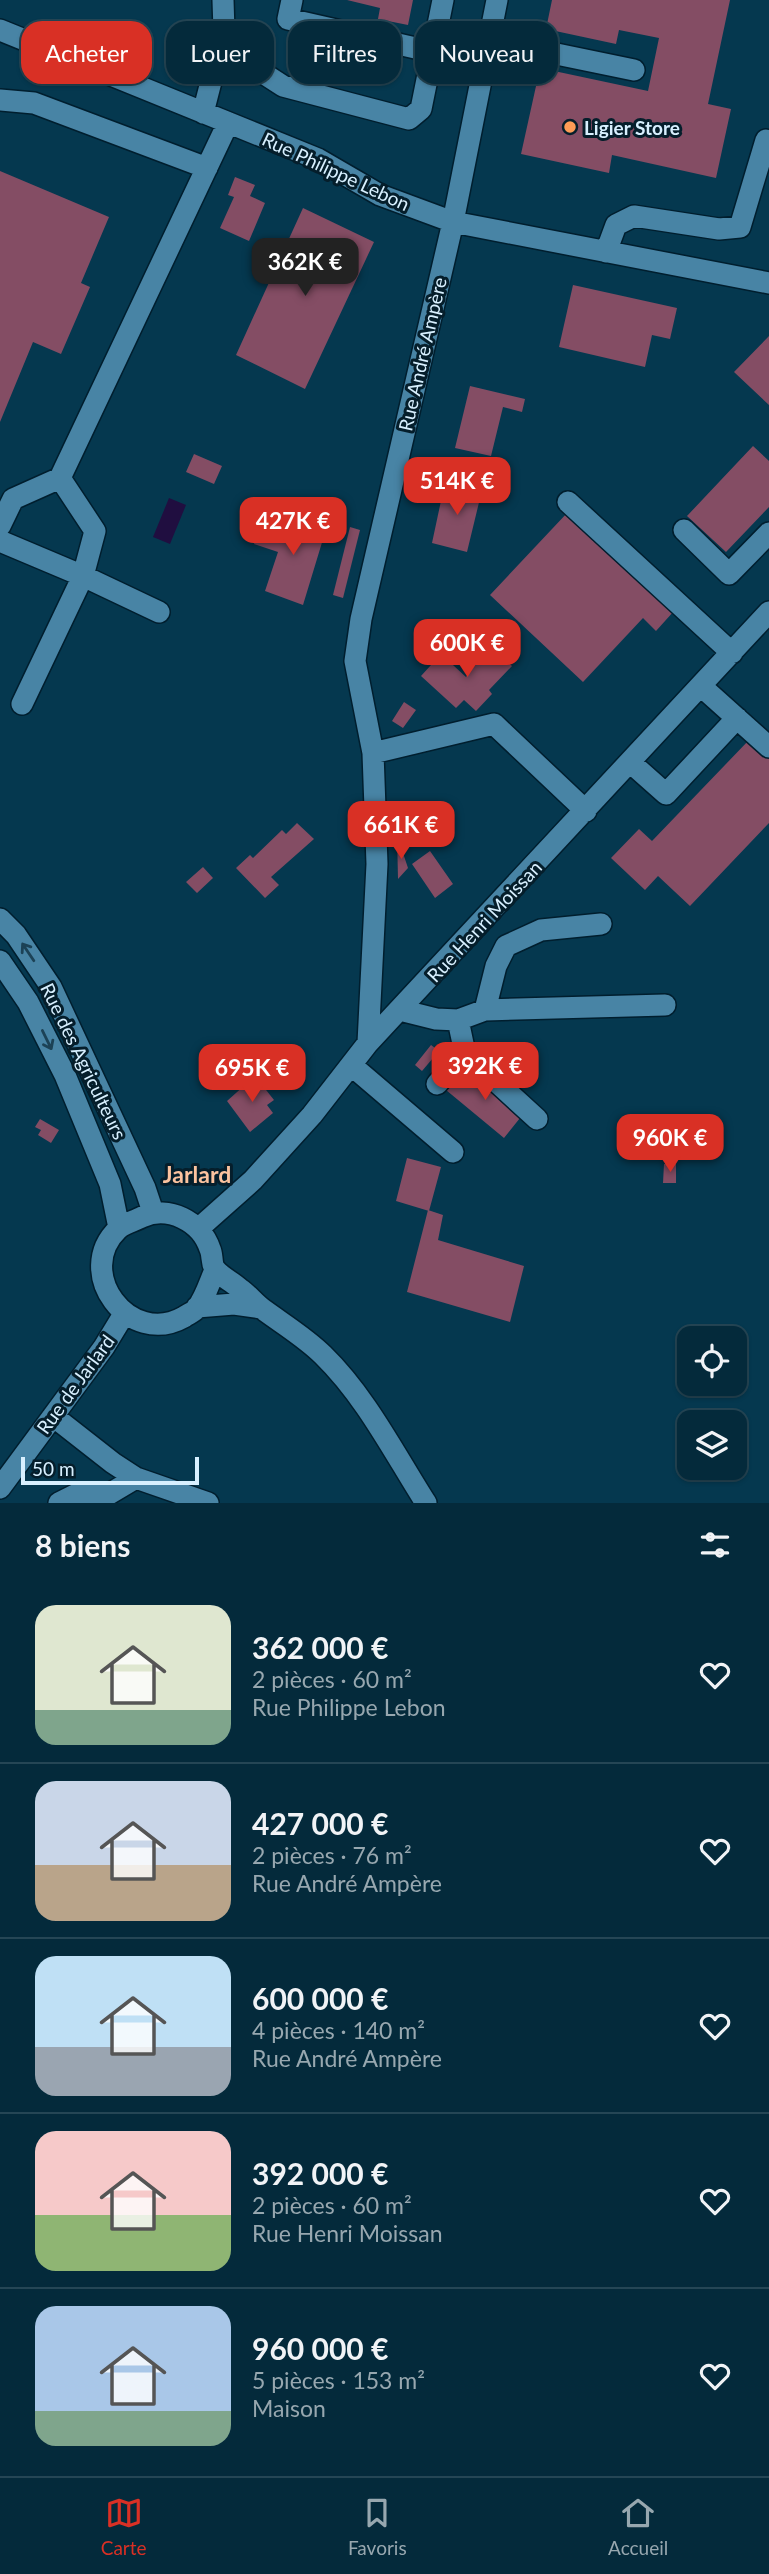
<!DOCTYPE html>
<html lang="fr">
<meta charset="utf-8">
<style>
:root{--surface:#042a3b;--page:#0d3242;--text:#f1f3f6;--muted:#97a7af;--line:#254655;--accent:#d93025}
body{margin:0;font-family:Lato,sans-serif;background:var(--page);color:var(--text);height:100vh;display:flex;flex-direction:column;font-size:26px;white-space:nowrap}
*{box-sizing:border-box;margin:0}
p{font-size:23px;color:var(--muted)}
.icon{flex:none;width:38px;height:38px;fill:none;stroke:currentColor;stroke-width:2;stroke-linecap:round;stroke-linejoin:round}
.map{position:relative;height:1503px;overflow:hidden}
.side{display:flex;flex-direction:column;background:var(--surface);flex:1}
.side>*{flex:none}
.hud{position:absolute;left:21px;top:21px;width:728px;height:63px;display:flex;gap:14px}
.controls{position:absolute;left:677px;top:1326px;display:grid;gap:14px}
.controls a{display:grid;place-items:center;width:70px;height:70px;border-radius:14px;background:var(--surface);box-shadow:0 2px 5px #0004,0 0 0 2px var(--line);font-size:35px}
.scale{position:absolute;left:21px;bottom:18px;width:178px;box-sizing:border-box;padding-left:7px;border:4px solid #d8f0ff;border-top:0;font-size:19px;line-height:24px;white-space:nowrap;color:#d8f0ff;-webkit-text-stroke:5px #051e2b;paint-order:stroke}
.price{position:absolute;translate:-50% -60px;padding:0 16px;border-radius:14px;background:var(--accent);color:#fff;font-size:23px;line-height:46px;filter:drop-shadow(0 2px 4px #0008)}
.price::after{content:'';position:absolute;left:50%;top:42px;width:21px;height:16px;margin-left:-10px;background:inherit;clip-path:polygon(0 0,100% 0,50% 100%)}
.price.active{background:#222;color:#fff}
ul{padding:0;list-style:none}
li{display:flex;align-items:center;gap:21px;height:175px;padding:0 35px}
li+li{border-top:2px solid var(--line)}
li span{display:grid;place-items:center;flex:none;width:196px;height:140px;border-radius:21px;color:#555}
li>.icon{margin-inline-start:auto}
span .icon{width:84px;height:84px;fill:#fffc;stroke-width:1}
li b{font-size:30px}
h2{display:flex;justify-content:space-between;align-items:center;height:84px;padding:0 35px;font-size:30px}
.tag{padding:0 24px;border-radius:21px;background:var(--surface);box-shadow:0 2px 5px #0004,0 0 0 2px var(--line);font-size:24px;line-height:63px}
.tag.active{background:var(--accent);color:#fff}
.tabs{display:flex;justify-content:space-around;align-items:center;height:98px;border-top:2px solid var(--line);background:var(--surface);font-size:19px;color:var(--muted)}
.tabs a{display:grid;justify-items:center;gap:4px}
.tabs .active{color:var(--accent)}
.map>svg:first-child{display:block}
.water{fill:#200e40}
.building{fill:#844d64}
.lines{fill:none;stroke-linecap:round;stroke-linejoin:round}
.minor-casing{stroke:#001e2e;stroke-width:24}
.minor{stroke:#4884a5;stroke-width:21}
.oneway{stroke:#1c4256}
.poi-dot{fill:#fd9c56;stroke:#051e2b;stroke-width:2.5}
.labels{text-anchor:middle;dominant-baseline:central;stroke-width:6;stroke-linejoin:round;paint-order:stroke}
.poi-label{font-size:19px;font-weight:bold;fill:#d8f0ff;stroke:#051e2b;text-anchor:start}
.street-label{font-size:19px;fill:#d8f0ff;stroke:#051e2b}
.quarter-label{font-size:23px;font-weight:bold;fill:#fbc39f;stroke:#051e2b}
</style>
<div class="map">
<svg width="769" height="1503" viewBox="0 0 769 1503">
<rect width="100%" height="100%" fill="#05384f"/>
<path class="water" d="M169,498L186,505L170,544L153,537Z"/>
<path class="building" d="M347,0H413L408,25L378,19L380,8Z
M552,0H730L708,104L731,109L716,178L612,155L609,173L521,154L540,68L648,91L659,38L619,30L616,44L546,29Z
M0,171L109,217L81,283L90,287L61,354L33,342L0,422Z
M235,177L255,185L250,196L265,203L249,241L220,228L234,197L228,195Z
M303,208L374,242L305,389L236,355Z
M573,285L677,308L670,339L652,335L645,367L559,347Z
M769,336V405L734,372Z
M470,386L525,399L522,412L503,407L491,456L455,448Z
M753,446L769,461V507L726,552L687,516Z
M194,454L222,466L214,484L186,472Z
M445,482L482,490L467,552L432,543Z
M568,512L674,611L656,631L643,618L583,682L490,595Z
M290,514L327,526L303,605L265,591L278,552L254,544L259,530L282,538Z
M350,527L360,530L343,598L333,595Z
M490,645L512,666L489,690L492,694L476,711L464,700L456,708L421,676L441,654L466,677Z
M404,702L416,710L403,728L392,721Z
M749,740L769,758V823L690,906L658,876L645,890L611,858L639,829L652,841Z
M411,803L428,826L414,835L398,812Z
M297,823L314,839L271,877L279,885L265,898L236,868L250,855L253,858L282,830L286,834Z
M397,835L408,868L398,879Z
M430,851L453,884L435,898L412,864Z
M203,867L213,878L197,893L186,882Z
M431,1045L439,1051L422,1071L415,1065Z
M466,1066L524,1113L504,1138L446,1090Z
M255,1076L274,1100L267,1105L273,1113L250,1132L227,1101Z
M40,1119L59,1130L51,1143L38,1135L41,1130L35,1127Z
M407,1158L441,1167L429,1211L396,1201Z
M664,1164H676V1183H663Z
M428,1210L443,1215L438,1240L524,1266L510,1322L407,1292Z"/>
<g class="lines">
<defs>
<path id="minor" d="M223,0L224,31L243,60L283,86L409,119L421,109L443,0
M292,0L288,19L433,52
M0,30L318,159L380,195L453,222L769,283
M489,40L634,70
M0,100L34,103L207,168
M203,113L224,31
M606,252L616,225L634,216L719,229L740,227L766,140
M568,502L732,653
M0,526L13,499L60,478L228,123
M684,530L729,574L769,533
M0,541L83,576L159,612
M702,687L769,747
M22,704L83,576L95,531L60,478
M373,753L494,724L586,811
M631,763L666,794L737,718
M0,919L16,935L51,987L145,1188L153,1212
M0,961L28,1002L65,1075L110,1184L119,1228
M400,1010L436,1019L458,1020L485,1010L665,1005
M485,1010L496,966L506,946L541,930L601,924
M458,1020L465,1053L537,1119
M368,1043L377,864L373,753L355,661L361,619L453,222L497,0
M351,1065L453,1152
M437,1084L465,1053
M198,1229L253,1180L312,1115L368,1043L769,612
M215,1270C210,1281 205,1298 197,1308C194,1312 188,1314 184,1317C129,1348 73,1272 118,1229C124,1223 135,1221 142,1217C168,1205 201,1221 210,1249C213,1255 211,1264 215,1269C221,1277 233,1282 240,1289C249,1295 255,1304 264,1310C283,1324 306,1338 323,1355C366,1397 394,1453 426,1503
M197,1307L234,1304L261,1308
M53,1416L113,1463L136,1478L208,1503
M0,1488L104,1347L124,1314
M59,1503L77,1494H109L136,1478"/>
</defs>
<use href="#minor" class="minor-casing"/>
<use href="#minor" class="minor"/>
</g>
<defs><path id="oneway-shaft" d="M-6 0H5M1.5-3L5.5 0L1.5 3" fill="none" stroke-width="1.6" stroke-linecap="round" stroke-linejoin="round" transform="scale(1.75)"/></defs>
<g class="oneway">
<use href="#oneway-shaft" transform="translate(28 952) rotate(-124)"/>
<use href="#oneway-shaft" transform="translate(47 1040) rotate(64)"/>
</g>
<circle class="poi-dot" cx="570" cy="127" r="7"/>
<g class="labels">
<g class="poi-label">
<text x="584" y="127">Ligier Store</text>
</g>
<g class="street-label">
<text transform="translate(336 171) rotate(25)">Rue Philippe Lebon</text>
<text transform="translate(422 354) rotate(-77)">Rue André Ampère</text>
<text transform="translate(484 921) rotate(-47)">Rue Henri Moissan</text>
<text transform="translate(84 1061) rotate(64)">Rue des Agriculteurs</text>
<text transform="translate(75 1384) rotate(-54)">Rue de Jarlard</text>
</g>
<g class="quarter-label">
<text x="197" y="1174">Jarlard</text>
</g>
</g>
</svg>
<div class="controls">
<a><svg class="icon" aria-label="locate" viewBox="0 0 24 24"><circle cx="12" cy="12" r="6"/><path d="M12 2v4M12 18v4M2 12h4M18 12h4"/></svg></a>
<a><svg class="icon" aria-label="layers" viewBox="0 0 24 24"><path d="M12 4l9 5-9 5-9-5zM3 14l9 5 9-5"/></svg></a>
</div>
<div class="scale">50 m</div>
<b class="price active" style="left:305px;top:298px">362K €</b>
<b class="price" style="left:457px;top:517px">514K €</b>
<b class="price" style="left:293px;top:557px">427K €</b>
<b class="price" style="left:467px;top:679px">600K €</b>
<b class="price" style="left:401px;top:861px">661K €</b>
<b class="price" style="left:485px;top:1102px">392K €</b>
<b class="price" style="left:252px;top:1104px">695K €</b>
<b class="price" style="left:670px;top:1174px">960K €</b>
<div class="hud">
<a class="tag active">Acheter</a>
<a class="tag">Louer</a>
<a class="tag">Filtres</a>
<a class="tag">Nouveau</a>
</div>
</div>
<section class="side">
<h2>8 biens<svg class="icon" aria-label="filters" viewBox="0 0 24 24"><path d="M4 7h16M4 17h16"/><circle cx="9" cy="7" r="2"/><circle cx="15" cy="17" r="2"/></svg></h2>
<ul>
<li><span style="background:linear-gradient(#dfe7d0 75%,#7fa58c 0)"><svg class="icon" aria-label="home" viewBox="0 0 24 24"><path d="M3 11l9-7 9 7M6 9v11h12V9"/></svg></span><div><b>362 000 €</b><p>2 pièces · 60 m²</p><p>Rue Philippe Lebon</p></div><svg class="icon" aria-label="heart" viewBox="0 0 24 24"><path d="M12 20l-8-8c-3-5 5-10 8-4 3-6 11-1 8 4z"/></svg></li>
<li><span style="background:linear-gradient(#c9d6e8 60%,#b9a48a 0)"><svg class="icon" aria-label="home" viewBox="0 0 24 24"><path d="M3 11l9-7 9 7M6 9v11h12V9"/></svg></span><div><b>427 000 €</b><p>2 pièces · 76 m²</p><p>Rue André Ampère</p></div><svg class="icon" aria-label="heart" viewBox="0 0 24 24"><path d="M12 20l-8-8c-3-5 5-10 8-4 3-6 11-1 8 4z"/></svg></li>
<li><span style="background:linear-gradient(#bfe0f5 65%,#9aa5b1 0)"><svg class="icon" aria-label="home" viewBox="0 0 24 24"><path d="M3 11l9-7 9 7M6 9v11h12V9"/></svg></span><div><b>600 000 €</b><p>4 pièces · 140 m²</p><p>Rue André Ampère</p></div><svg class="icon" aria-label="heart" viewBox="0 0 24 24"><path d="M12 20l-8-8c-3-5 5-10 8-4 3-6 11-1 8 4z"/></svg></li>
<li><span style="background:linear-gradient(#f6c9c9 60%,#8fb573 0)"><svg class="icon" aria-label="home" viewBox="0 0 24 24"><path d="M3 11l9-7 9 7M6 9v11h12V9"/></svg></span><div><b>392 000 €</b><p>2 pièces · 60 m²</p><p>Rue Henri Moissan</p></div><svg class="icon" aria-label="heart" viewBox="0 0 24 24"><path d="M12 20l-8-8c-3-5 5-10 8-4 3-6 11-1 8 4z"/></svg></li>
<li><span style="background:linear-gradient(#a9c7e8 75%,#7fa58c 0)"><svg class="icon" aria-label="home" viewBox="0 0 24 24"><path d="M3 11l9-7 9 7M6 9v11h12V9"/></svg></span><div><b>960 000 €</b><p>5 pièces · 153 m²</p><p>Maison</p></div><svg class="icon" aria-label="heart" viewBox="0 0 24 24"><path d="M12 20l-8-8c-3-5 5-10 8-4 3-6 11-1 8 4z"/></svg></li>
</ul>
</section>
<nav class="tabs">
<a class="active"><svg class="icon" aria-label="map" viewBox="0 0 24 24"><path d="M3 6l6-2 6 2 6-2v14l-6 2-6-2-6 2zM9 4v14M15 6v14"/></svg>Carte</a>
<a><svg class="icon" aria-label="saved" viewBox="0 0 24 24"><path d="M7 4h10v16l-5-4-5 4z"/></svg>Favoris</a>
<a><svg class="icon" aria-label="home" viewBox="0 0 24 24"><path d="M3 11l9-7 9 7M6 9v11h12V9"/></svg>Accueil</a>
</nav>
